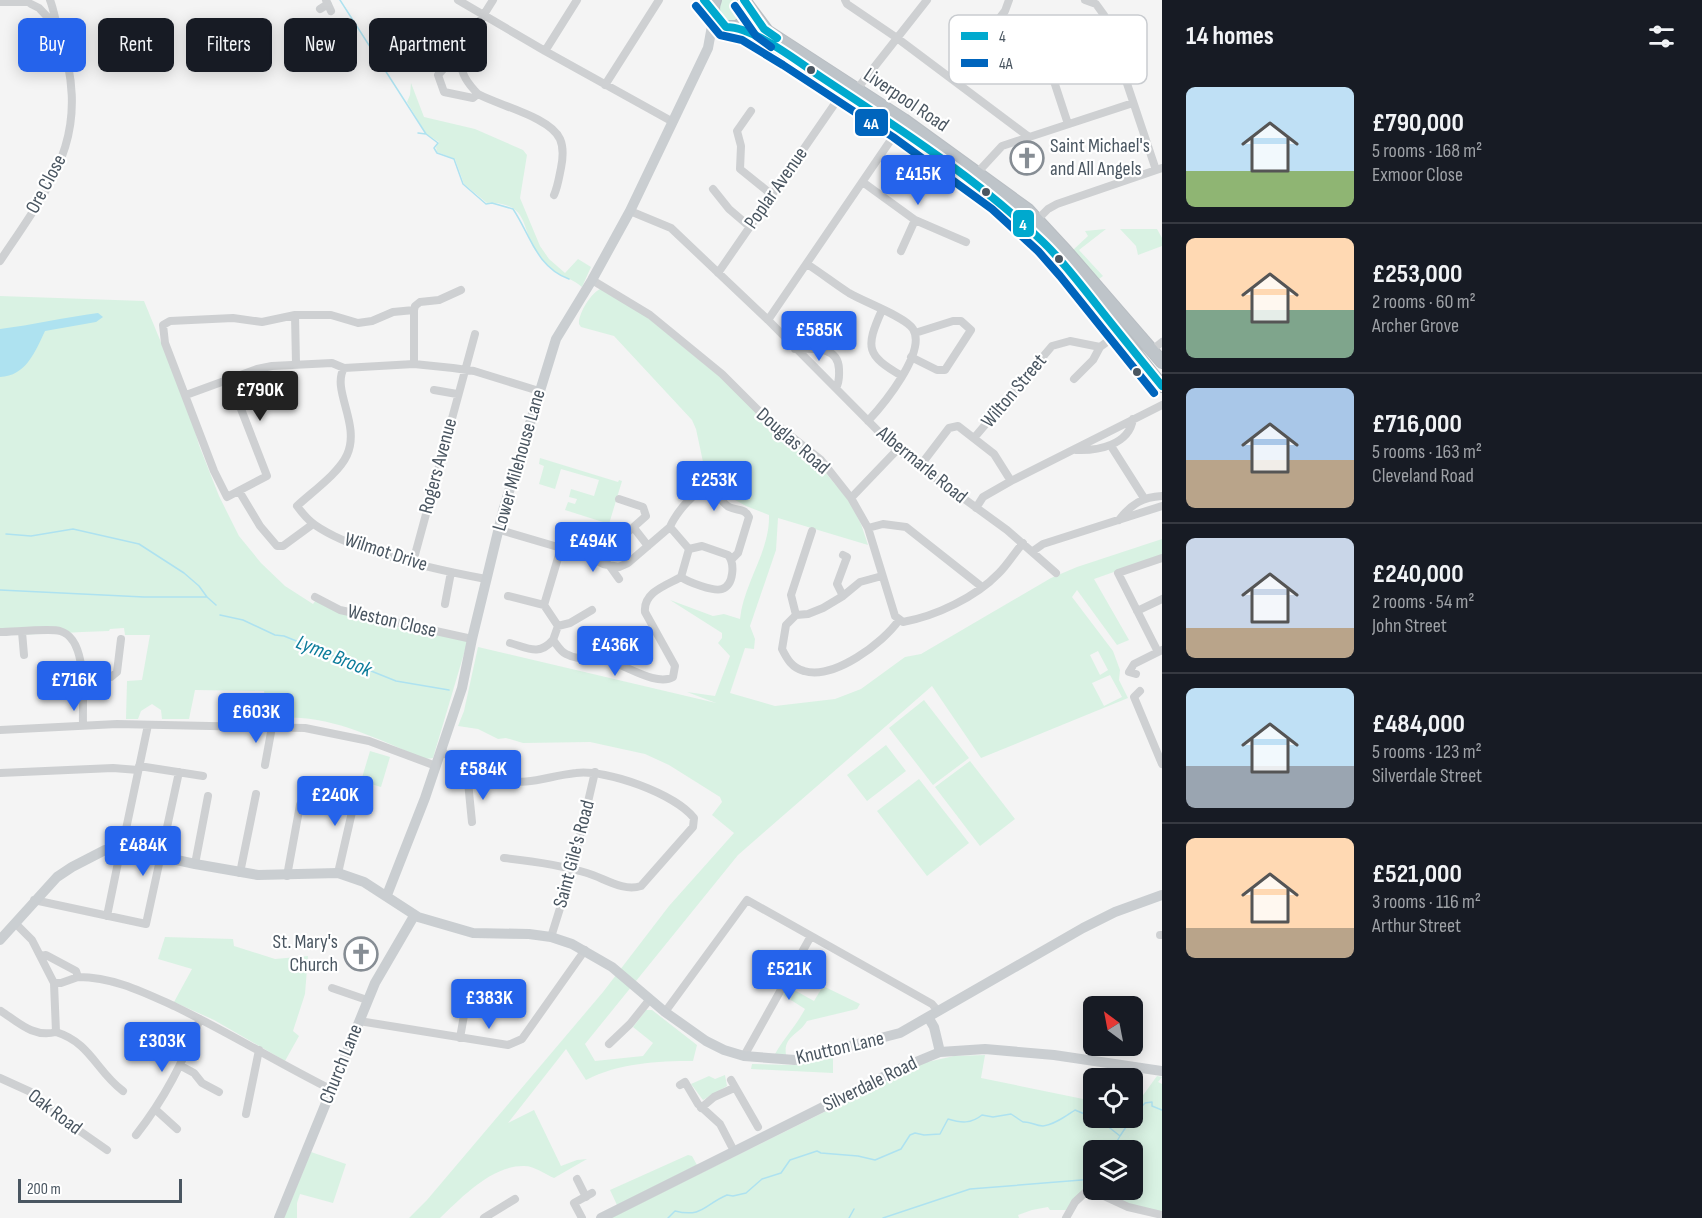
<!DOCTYPE html>
<meta charset="utf-8">
<style>
:root{--surface:#171b24;--page:#242831;--text:#f1f3f6;--muted:#9ea1a6;--line:#363941;--accent:#2563eb}
body{margin:0;font-family:"Sofia Sans Condensed",sans-serif;background:var(--page);color:var(--text);height:100vh;display:flex;flex-direction:column;font-size:22px;white-space:nowrap}
*{box-sizing:border-box;margin:0}
p{font-size:20px;color:var(--muted)}
.icon{flex:none;width:33px;height:33px;fill:none;stroke:currentColor;stroke-width:2;stroke-linecap:round;stroke-linejoin:round}
.map{position:relative;flex:1;overflow:hidden}
.sheet{display:flex;flex-direction:column;background:var(--surface);width:540px}
.sheet>*{flex:none}
.top-card{position:absolute;left:18px;top:18px;width:570px;height:54px;display:flex;gap:12px}
.needle{width:39px;rotate:328deg}
.controls{position:absolute;left:1083px;top:996px;display:grid;gap:12px}
.controls a{display:grid;place-items:center;width:60px;height:60px;border-radius:9px;background:var(--surface);box-shadow:0 3px 15px #0003;font-size:30px}
.scale{position:absolute;left:18px;bottom:15px;width:164px;box-sizing:border-box;padding-left:6px;border:3px solid #4a5661;border-top:0;font-size:16px;line-height:21px;white-space:nowrap;color:#4a5661;-webkit-text-stroke:4px #fff;paint-order:stroke}
.price{position:absolute;translate:-50% -51px;padding:0 14px;border-radius:6px;background:var(--accent);color:#fff;font-size:20px;line-height:39px;filter:drop-shadow(0 2px 3px #0008)}
.price::after{content:'';position:absolute;left:50%;top:36px;width:18px;height:14px;margin-left:-9px;background:inherit;clip-path:polygon(0 0,100% 0,50% 100%)}
.price.current{background:#222;color:#fff}
ul{padding:0;list-style:none}
li{display:flex;align-items:center;gap:18px;height:150px;padding:0 24px}
li+li{border-top:2px solid var(--line)}
li span{display:grid;place-items:center;flex:none;width:168px;height:120px;border-radius:9px;color:#555}
li>.icon{margin-inline-start:auto}
span .icon{width:72px;height:72px;fill:#fffc;stroke-width:1}
li b{font-size:26px}
h2{display:flex;justify-content:space-between;align-items:center;height:72px;padding:0 24px;font-size:26px}
.chip{padding:0 21px;border-radius:9px;background:var(--surface);box-shadow:0 3px 15px #0003;font-size:21px;line-height:54px}
.chip.current{background:var(--accent);color:#fff}
main{display:flex;flex:1;min-height:0}
.map>svg:first-child{display:block}
.green{fill:#d9f2e3;fill-rule:evenodd}
.water{fill:#aee2f0}
.lines{fill:none;stroke-linecap:round;stroke-linejoin:round}
.stream{stroke:#aee2f0;stroke-width:1.5}
.highway-casing{stroke:#b9bec3;stroke-width:14}
.minor{stroke:#ced0d2;stroke-width:8}
.major{stroke:#caced1;stroke-width:10}
.highway{stroke:#bec4c9;stroke-width:12}
.bus-1-casing{stroke:#fff;stroke-width:12}
.bus-2-casing{stroke:#fff;stroke-width:12}
.bus-1{stroke:#00a9ce;stroke-width:8}
.bus-2{stroke:#0065bd;stroke-width:8}
.bus-dot{fill:#4a5661;stroke:#fff;stroke-width:2}
.labels{text-anchor:middle;dominant-baseline:central;stroke-width:4.5;stroke-linejoin:round;paint-order:stroke}
.street-label{font-size:20px;fill:#4a5661;stroke:#fff}
.poi-label{font-size:20px;fill:#4a5661;stroke:#fff;text-anchor:start}
.water-label{font-size:21px;font-style:italic;fill:#0c7c9b;stroke:#fff}
.key{fill:#fff;stroke:#c9ccd0;stroke-width:1.5}
.key-label{font-size:16px;fill:#4a5661}
.line-badge{stroke:#fff;stroke-width:2}
.badge-label{font-size:16px;text-anchor:middle;font-weight:bold;fill:#fff}
</style>
<main>
<div class="map">
<svg width="1162" height="1218" viewBox="0 0 1162 1218">
<rect width="100%" height="100%" fill="#f4f4f4"/>
<path class="green" d="M721,0H737L743,9V15L737,22L725,21L719,13L718,5Z
M411,83L424,117L475,129L523,150L527,155L520,198L540,246L549,259L565,273L578,259L591,267L582,287C575,281 570,279 562,276C553,272 541,258 535,250C527,239 526,217 514,209C508,204 494,202 487,203L464,184L455,159L437,152L436,147L439,142L426,134L407,102L410,95Z
M1106,229L1079,250L1103,276L1099,279L1073,250L1088,236L1085,231Z
M1120,229H1157L1162,238V246L1138,255L1136,246Z
M600,289L642,313L720,377L766,422L814,459L850,502L861,524L868,545L778,518L776,550L750,626L755,639L754,649L745,648L730,693L775,706L835,699L861,689L905,657L921,654L1051,578L1077,567L1162,539V555L1094,579L1129,640L1117,645L1077,590L1072,597L1113,651L1120,670L1119,680L1128,698L981,758L932,686L738,855L585,1044L595,1061L643,1056L653,1043L633,1027L646,1010H652L697,1045L693,1061C657,1061 619,1063 586,1080L566,1049L508,1123L534,1110L561,1166L577,1160L587,1159L554,1178C545,1174 532,1165 523,1166C491,1166 461,1198 440,1218H409L427,1200L603,992L669,906L734,833L712,815L722,802L720,797L669,765L645,754L590,742L523,743L506,738L498,739L478,729L458,726L464,711L478,647L716,703L687,692L715,696L730,656L718,643L722,638V633L670,600L713,616L724,614L740,619C744,582 770,552 769,515L746,506L726,495L706,476L696,429L692,420L614,336L581,327L579,324C578,314 591,293 600,289ZM1098,651L1108,670L1100,675L1090,655ZM1110,675L1122,697L1104,706L1092,683Z
M0,296L144,301L190,413L199,445L219,496L239,536L261,563L285,586L313,604L316,600L468,640L433,758L425,759C386,743 344,721 301,718C290,717 279,719 268,719L264,691L195,690L189,719H162L161,710L152,704L141,711L138,719H126L127,681L142,680L150,635H125L124,628L110,629L109,631C73,632 37,635 0,635Z
M540,458L618,482L619,480L622,481L609,524L565,510L568,502L575,504L577,499L569,497L571,489L594,496L599,480L561,469L555,489L539,484L544,466L539,464Z
M924,700L969,758L933,785L889,728Z
M886,745L906,771L867,801L847,775Z
M370,751L390,757L381,787L361,781Z
M970,761L1015,819L980,846L935,787Z
M919,779L969,843L927,876L877,811Z
M165,937L233,939L234,946L275,959L308,956L305,994L293,1031L299,1036L285,1061L214,1020L174,1002L192,969L158,959Z
M758,949L787,968L781,978L752,960Z
M787,986L814,1001L823,986L860,1004L857,1009L807,1021C799,1035 783,1036 786,1055L775,1054C784,1038 796,1026 805,1009L783,995Z
M985,1055L981,1078L1093,1101L1094,1118H1132L1133,1109L1157,1076L1162,1077L1158,1082L1162,1084V1214L1130,1205L1101,1190H1132V1150H1094L1093,1188L1069,1210H1050L1048,1207L1032,1210L1018,1215L1019,1218H611L923,1063L954,1056Z
M833,1058V1073L751,1069L752,1064L792,1065Z
M725,1075L727,1086L703,1100L691,1084L709,1076L715,1079Z
M311,1152L346,1164L333,1203L300,1194L297,1203V1218H284Z
M688,1155L692,1156L697,1165L617,1205L610,1190Z"/>
<path class="water" d="M98,313L103,317L96,322L45,331C35,352 26,376 0,377V329C32,325 66,317 98,313Z"/>
<g class="lines">
<path class="stream" d="M340,0L426,134L438,143L434,148L437,153L454,159L463,184L486,204L492,203L513,209C530,234 536,267 569,279
M418,133L426,134
M6,534L31,536L73,529L139,544L184,573L199,586L207,597
M0,590L144,597H207L216,605
M220,615L243,620L275,635L284,636L396,681L449,690
M1133,1116L1145,1103L1152,1102V1106L1162,1110
M1112,1150L1120,1136
M668,1218L675,1211C703,1218 705,1204 727,1195L733,1196L746,1193L762,1179L781,1173L790,1160L817,1151L821,1153L858,1156L875,1160L901,1149L910,1135L915,1133L924,1135L940,1134L948,1119C961,1123 971,1124 982,1115L993,1117L1011,1114L1023,1122C1030,1121 1035,1126 1043,1126C1054,1125 1066,1116 1075,1110L1101,1121L1120,1136L1132,1118
M849,1218L854,1209
M883,1218L970,1189L1094,1179"/>
<defs>
<path id="highway" d="M715,0C710,12 715,20 726,27H737L745,21L748,6
M744,0L767,31L904,120L1028,210L1066,251L1162,362
M737,27C773,41 806,68 839,88C908,133 989,185 1046,245C1088,289 1124,339 1162,386"/>
</defs>
<use href="#highway" class="highway-casing"/>
<path class="minor" d="M326,0L331,11
M458,0L545,51L673,122
M493,0C486,11 480,21 473,32C458,59 455,71 478,94C500,106 550,117 560,139C564,148 563,158 561,168C559,177 558,186 554,195
M845,0L847,4L897,38L1029,137
M1085,0L1096,4L1104,15L1156,170
M0,2H27
M31,4L39,8L56,26
M320,9L328,4
M545,51L577,0
M461,54L456,55L438,75L444,92L473,98L478,94
M1047,60L1068,124
M953,79L1005,11L1009,0
M605,85L659,0
M857,89L927,0
M751,111L737,131L741,146L740,169L771,194
M978,172L1002,146L1133,103
M864,183L915,220L966,242
M713,189L729,209L750,227
M630,211L671,228L768,320L897,450L1007,530L1056,573
M1037,220L1048,209L1057,204L1162,168
M901,251L915,220
M0,261C55,179 93,134 59,31C55,21 54,10 50,0
M807,264C821,273 835,284 849,293C864,302 906,317 913,329C927,352 883,405 868,421
M718,273L836,102L841,96H850
M592,280L650,315L722,374L758,410L821,460L851,498L868,528L895,616L903,622C936,616 976,597 999,573C1008,564 1015,552 1023,543
M414,310L415,306L420,302L439,300L461,290
M882,310C865,348 866,355 902,376
M768,320L899,128
M795,349C812,349 838,345 839,369C839,376 840,381 836,388
M1152,350L1162,342
M911,357L937,370H945L971,330L961,321H953L915,333
M296,364L295,315H331L358,323L372,321L393,312L414,310V364
M344,368C331,390 361,424 347,455C339,473 312,492 297,506C302,513 308,520 315,525C355,553 438,570 486,579
M229,378L267,476L227,497L214,471L165,343L163,325L170,321L233,318L262,322L295,315
M1074,379L1093,360L1100,347
M434,390L457,394
M186,395L257,369L272,366L332,363L344,368L414,364L453,368L474,371L539,391
M974,438L1052,346L1070,341L1100,347L1119,333
M1111,446L1144,498
M1076,450C1098,451 1129,445 1133,419
M920,466L949,428L958,426L994,454L1011,481
M239,491L260,526L277,546H283L313,524
M851,498L897,450
M976,508L983,497L1011,481L1162,405
M1119,520C1131,504 1143,497 1162,496
M634,528L648,546
M868,528L883,524L906,527L982,587
M500,530L585,555L603,564L619,567L628,563L670,527
M608,537L620,539L646,516L643,507L619,499
M561,548L544,605L558,626L553,640C557,645 561,652 566,654C577,660 586,658 597,658C603,659 610,661 615,663C630,668 658,686 673,677L675,666L645,612C643,592 667,585 681,577
M1033,551L1043,544L1162,506
M843,555L847,557L837,584L843,596
M413,562L475,334
M609,565L619,579
M882,576L860,582L843,596L823,608L808,614L796,615L786,625L782,649C787,659 792,668 804,671C834,680 883,643 899,620
M681,577L689,549L670,527C674,516 698,483 712,491C719,495 722,503 729,507C737,511 745,508 749,517L738,553L732,559
M681,577C688,582 714,592 722,589C734,585 735,563 728,555L702,546L689,549
M508,596L544,605
M315,597L340,610L472,639
M445,604L451,572
M1137,611L1162,599
M796,615L791,595L812,531
M558,626L570,623L592,610
M0,632C12,632 52,628 60,631C89,639 82,701 83,725
M22,632L24,655
M510,643C528,648 539,656 553,640
M1158,652L1118,573L1162,558
M1136,674L1129,672L1134,664L1162,650
M82,679L111,677L117,672L121,639
M1140,691L1134,697L1162,764
M0,730L117,724L305,728L369,741L436,766
M441,751C459,762 477,777 498,780C530,786 547,776 576,773C607,769 675,794 694,818L693,827L641,886C623,892 604,878 587,873C561,865 532,861 504,858
M460,764L468,782L472,822
M265,765L272,727
M139,766L203,776
M0,773L113,768L138,770
M336,781H349L358,786L338,873
M122,848L148,725
M195,864L208,796
M240,873L256,794
M287,876L300,805
M34,900L146,924L179,772
M107,916L121,848
M15,923L32,940L54,983L56,1032C91,1043 96,1071 123,1091
M1160,935H1162
M551,937L572,870L595,772
M41,956L46,955L76,971L78,977C113,977 143,992 174,1006C228,1032 278,1063 332,1090
M54,983H61L78,977
M332,988L367,1000
M1,1011C19,1023 34,1038 56,1032
M665,1012L747,900L932,1004L938,1011
M359,1021L508,1045L522,1039L585,950
M460,1038L466,1004
M609,1044L630,1024L650,999
M744,1056L811,936
M181,1066L194,1073L202,1083L219,1092
M0,1078L33,1093L74,1127L107,1150
M731,1080L758,1127
M680,1085L685,1082L698,1104L720,1124L734,1151
M701,1108L714,1097L734,1088
M156,1110L177,1129
M246,1114L259,1050
M136,1135C165,1098 183,1062 200,1019
M577,1179L586,1197
M484,1218L515,1199
M582,1218L574,1203L592,1193
M1066,1218L1075,1202L1089,1189L1128,1207L1162,1215"/>
<path class="major" d="M387,895L425,798L462,688L472,639L503,511L556,339L592,280L630,211L708,48L714,15
M0,940L57,877L72,867L105,850L122,848L195,864L258,875L338,873L364,882L418,917L473,933L529,934L551,937L572,944L612,967L665,1012L706,1041L724,1050L744,1056L795,1060L900,1033L1083,928L1115,912L1162,895
M928,1017L934,1027L940,1052
M279,1218L375,983L414,916
M601,1218L899,1069L940,1052L985,1049L1054,1055L1162,1071"/>
<use href="#highway" class="highway"/>
<defs>
<path id="bus-1" d="M704,0L726,27C754,27 797,61 821,77C898,128 977,178 1043,242C1063,261 1079,283 1096,304C1118,332 1140,359 1162,386
M744,0L764,29L777,38"/>
<path id="bus-2" d="M696,6L720,35L742,40L783,65L893,137L992,209L1038,251L1060,276L1154,393
M735,6L756,36L771,47"/>
</defs>
<use href="#bus-1" class="bus-1-casing"/>
<use href="#bus-2" class="bus-2-casing"/>
<use href="#bus-1" class="bus-1"/>
<use href="#bus-2" class="bus-2"/>
</g>
<defs>
<symbol id="church-ring" viewBox="-11 -11 22 22"><circle r="9.5" fill="#fff" stroke="#868d94" stroke-width="1.5"/><path d="M-1.2-6h2.4v3.5h3.3v2.4h-3.3V6h-2.4V-.1h-3.3v-2.4h3.3Z" fill="#868d94"/></symbol>
</defs>
<g fill-rule="evenodd">
<use href="#church-ring" x="1008" y="139" width="38" height="38"/>
<use href="#church-ring" x="342" y="935" width="38" height="38"/>
</g>
<g class="bus-dot">
<circle cx="811" cy="70" r="5"/>
<circle cx="986" cy="192" r="5"/>
<circle cx="1059" cy="259" r="5"/>
<circle cx="1137" cy="372" r="5"/>
</g>
<g class="labels">
<g class="street-label">
<text transform="translate(906 100) rotate(34)">Liverpool Road</text>
<text transform="translate(46 184) rotate(-62)">Ore Close</text>
<text transform="translate(776 188) rotate(-55)">Poplar Avenue</text>
<text transform="translate(1014 391) rotate(-50)">Wilton Street</text>
<text transform="translate(793 441) rotate(41)">Douglas Road</text>
<text transform="translate(519 460) rotate(-74)">Lower Milehouse Lane</text>
<text transform="translate(922 465) rotate(39)">Albermarle Road</text>
<text transform="translate(438 466) rotate(-75)">Rogers Avenue</text>
<text transform="translate(386 552) rotate(18)">Wilmot Drive</text>
<text transform="translate(392 621) rotate(13)">Weston Close</text>
<text transform="translate(574 854) rotate(-75)">Saint Gile's Road</text>
<text transform="translate(840 1048) rotate(-13)">Knutton Lane</text>
<text transform="translate(341 1064) rotate(-68)">Church Lane</text>
<text transform="translate(870 1084) rotate(-26)">Silverdale Road</text>
<text transform="translate(55 1112) rotate(37)">Oak Road</text>
</g>
<g class="poi-label">
<text x="1050" y="146">Saint Michael's<tspan x="1050" dy="23">and All Angels</tspan></text>
<text x="338" y="942" text-anchor="end">St. Mary's<tspan x="338" dy="23">Church</tspan></text>
</g>
<g class="water-label">
<text transform="translate(334 656) rotate(22)">Lyme Brook</text>
</g>
</g>
<rect x="949" y="15" width="198" height="69" rx="9" class="key"/>
<rect x="961" y="32" width="27" height="8" fill="#00a9ce"/>
<rect x="961" y="59" width="27" height="8" fill="#0065bd"/>
<g class="key-label">
<text x="999" y="42">4</text>
<text x="999" y="69">4A</text>
</g>
<g class="line-badge">
<rect x="854" y="108" width="35" height="29" rx="6" fill="#0065bd"/>
<rect x="1012" y="209" width="23" height="29" rx="6" fill="#00a9ce"/>
</g>
<g class="badge-label">
<text x="871" y="129">4A</text>
<text x="1023" y="230">4</text>
</g>
</svg>
<div class="controls">
<a><svg class="needle" viewBox="-14 -14 28 28"><path d="M0-13l5 13h-10z" fill="#e53935"/><path d="M0 13l5-13h-10z" fill="#9ea1a6"/></svg></a>
<a><svg class="icon" aria-label="locate" viewBox="0 0 24 24"><circle cx="12" cy="12" r="6"/><path d="M12 2v4M12 18v4M2 12h4M18 12h4"/></svg></a>
<a><svg class="icon" aria-label="layers" viewBox="0 0 24 24"><path d="M12 4l9 5-9 5-9-5zM3 14l9 5 9-5"/></svg></a>
</div>
<div class="scale">200 m</div>
<b class="price" style="left:918px;top:206px">£415K</b>
<b class="price" style="left:819px;top:362px">£585K</b>
<b class="price current" style="left:260px;top:422px">£790K</b>
<b class="price" style="left:714px;top:512px">£253K</b>
<b class="price" style="left:593px;top:573px">£494K</b>
<b class="price" style="left:615px;top:677px">£436K</b>
<b class="price" style="left:74px;top:712px">£716K</b>
<b class="price" style="left:256px;top:744px">£603K</b>
<b class="price" style="left:483px;top:801px">£584K</b>
<b class="price" style="left:335px;top:827px">£240K</b>
<b class="price" style="left:143px;top:877px">£484K</b>
<b class="price" style="left:789px;top:1001px">£521K</b>
<b class="price" style="left:489px;top:1030px">£383K</b>
<b class="price" style="left:162px;top:1073px">£303K</b>
<div class="top-card">
<a class="chip current">Buy</a>
<a class="chip">Rent</a>
<a class="chip">Filters</a>
<a class="chip">New</a>
<a class="chip">Apartment</a>
</div>
</div>
<section class="sheet">
<h2>14 homes<svg class="icon" aria-label="filters" viewBox="0 0 24 24"><path d="M4 7h16M4 17h16"/><circle cx="9" cy="7" r="2"/><circle cx="15" cy="17" r="2"/></svg></h2>
<ul>
<li><span style="background:linear-gradient(#bfe0f5 70%,#8fb573 0)"><svg class="icon" aria-label="home" viewBox="0 0 24 24"><path d="M3 11l9-7 9 7M6 9v11h12V9"/></svg></span><div><b>£790,000</b><p>5 rooms · 168 m²</p><p>Exmoor Close</p></div></li>
<li><span style="background:linear-gradient(#ffd9b3 60%,#7fa58c 0)"><svg class="icon" aria-label="home" viewBox="0 0 24 24"><path d="M3 11l9-7 9 7M6 9v11h12V9"/></svg></span><div><b>£253,000</b><p>2 rooms · 60 m²</p><p>Archer Grove</p></div></li>
<li><span style="background:linear-gradient(#a9c7e8 60%,#b9a48a 0)"><svg class="icon" aria-label="home" viewBox="0 0 24 24"><path d="M3 11l9-7 9 7M6 9v11h12V9"/></svg></span><div><b>£716,000</b><p>5 rooms · 163 m²</p><p>Cleveland Road</p></div></li>
<li><span style="background:linear-gradient(#c9d6e8 75%,#b9a48a 0)"><svg class="icon" aria-label="home" viewBox="0 0 24 24"><path d="M3 11l9-7 9 7M6 9v11h12V9"/></svg></span><div><b>£240,000</b><p>2 rooms · 54 m²</p><p>John Street</p></div></li>
<li><span style="background:linear-gradient(#bfe0f5 65%,#9aa5b1 0)"><svg class="icon" aria-label="home" viewBox="0 0 24 24"><path d="M3 11l9-7 9 7M6 9v11h12V9"/></svg></span><div><b>£484,000</b><p>5 rooms · 123 m²</p><p>Silverdale Street</p></div></li>
<li><span style="background:linear-gradient(#ffd9b3 75%,#b9a48a 0)"><svg class="icon" aria-label="home" viewBox="0 0 24 24"><path d="M3 11l9-7 9 7M6 9v11h12V9"/></svg></span><div><b>£521,000</b><p>3 rooms · 116 m²</p><p>Arthur Street</p></div></li>
</ul>
</section>
</main>
